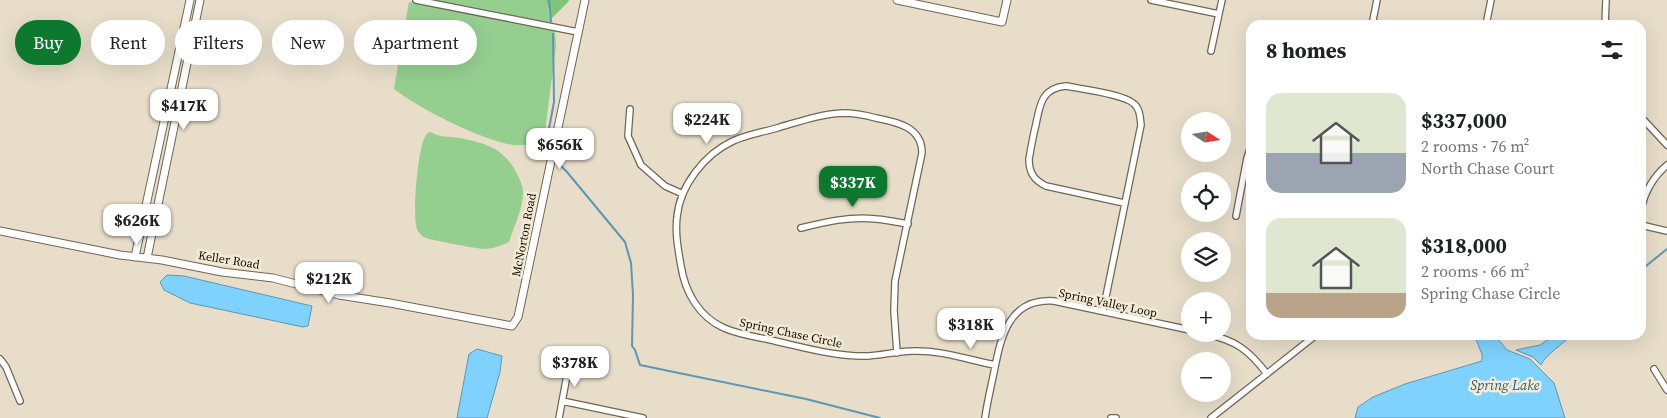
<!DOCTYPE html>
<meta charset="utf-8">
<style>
:root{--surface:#fff;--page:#f6f6f6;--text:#202124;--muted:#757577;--accent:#0c792e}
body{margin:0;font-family:"Source Serif 4",serif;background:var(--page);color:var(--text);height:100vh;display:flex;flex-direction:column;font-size:19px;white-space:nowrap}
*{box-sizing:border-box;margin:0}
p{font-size:16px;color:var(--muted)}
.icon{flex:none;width:28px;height:28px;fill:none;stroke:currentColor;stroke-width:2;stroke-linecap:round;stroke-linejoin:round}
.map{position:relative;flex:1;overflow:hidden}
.panel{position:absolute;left:1246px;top:20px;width:400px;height:320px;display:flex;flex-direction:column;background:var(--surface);border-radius:15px;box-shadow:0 5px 20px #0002}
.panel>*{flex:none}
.hud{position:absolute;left:15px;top:20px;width:475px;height:45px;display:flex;gap:10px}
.needle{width:32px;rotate:102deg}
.buttons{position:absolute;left:1181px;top:112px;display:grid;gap:10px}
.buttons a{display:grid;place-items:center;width:50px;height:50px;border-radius:50%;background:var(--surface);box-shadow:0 5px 20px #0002;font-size:25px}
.price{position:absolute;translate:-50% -42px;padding:0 11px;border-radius:10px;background:#fff;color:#222;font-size:16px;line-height:32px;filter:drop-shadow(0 1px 2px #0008)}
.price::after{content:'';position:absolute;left:50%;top:30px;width:15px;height:11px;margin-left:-8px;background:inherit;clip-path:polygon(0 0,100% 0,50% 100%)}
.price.active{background:var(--accent);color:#fff}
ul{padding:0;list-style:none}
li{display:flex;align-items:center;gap:15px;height:125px;padding:0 20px}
li span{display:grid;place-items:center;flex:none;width:140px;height:100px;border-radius:15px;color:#555}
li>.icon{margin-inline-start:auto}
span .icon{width:60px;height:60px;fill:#fffc;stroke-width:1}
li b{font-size:21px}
h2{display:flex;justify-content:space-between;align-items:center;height:60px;padding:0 20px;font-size:21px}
.tag{padding:0 18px;border-radius:22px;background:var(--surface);box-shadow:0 5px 20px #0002;font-size:18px;line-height:45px}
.tag.active{background:var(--accent);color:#fff}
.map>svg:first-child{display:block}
.green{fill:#95cf90}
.forest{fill:#7fc57a}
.water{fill:#7ed2fd;stroke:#5d97b3}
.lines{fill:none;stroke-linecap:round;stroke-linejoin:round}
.stream{stroke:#5d97b3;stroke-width:2}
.minor-casing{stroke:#6f6755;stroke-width:8}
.tertiary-casing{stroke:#6f6755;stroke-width:9}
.minor{stroke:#fff;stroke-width:5.5}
.tertiary{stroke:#fff;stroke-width:7}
.labels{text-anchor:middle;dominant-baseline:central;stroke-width:5;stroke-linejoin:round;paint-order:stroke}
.street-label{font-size:12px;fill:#0f0c06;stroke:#f4ebd6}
.water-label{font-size:14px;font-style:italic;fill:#2f5d74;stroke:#f4ebd6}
</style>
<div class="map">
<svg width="1667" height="418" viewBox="0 0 1667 418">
<rect width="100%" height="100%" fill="#e7ddc9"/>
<path class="green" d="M434,0H545L553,24Z
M409,2L555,31L556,46L545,131L537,144C529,144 521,146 513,145C481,140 420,109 394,89Z
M431,132C440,138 449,136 460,138C486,143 504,149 516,172C520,180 523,185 523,194C522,211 514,226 509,242C501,246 492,249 483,249C475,248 429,240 423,237C422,236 419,232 418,231C411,220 418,148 425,137C426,134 428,133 431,132Z"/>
<path class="forest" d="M545,0H569L568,2L552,18Z"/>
<path class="water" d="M167,275L184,276L312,306L308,326L303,327L190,303L164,290L160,282Z
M1474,335H1498V339L1507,350L1530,359L1554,383L1565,418H1355L1358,407L1373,397L1405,384L1482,361V354Z
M1554,335H1572C1563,344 1545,355 1541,365L1533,357L1516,350L1540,345Z
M477,349L502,356L500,372L487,418H457L469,354Z"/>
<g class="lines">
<path class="stream" d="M549,0L551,21
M546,158L544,155L554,102L553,34
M556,161L567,172L625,242L631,263L633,295L632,346L635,350L640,365L806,399L880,418
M1641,270L1667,249"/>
<defs>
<path id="minor" d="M416,0L578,32
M1151,0L1219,14
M1372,25L1377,0
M1486,25L1491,0
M1605,25L1606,0
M1211,51L1222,0
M630,109L628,136L641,165L665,186L683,194
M1641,117L1667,145
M1641,209C1645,191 1653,177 1667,165
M1236,216L1247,158L1251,146
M1641,225L1667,231
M801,228C825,222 850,216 876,219C887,220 897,222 908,224
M1103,311L1141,125C1140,117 1140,108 1133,103C1122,94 1082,89 1066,86C1042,88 1040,104 1036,124C1033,136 1031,148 1029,159C1029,173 1034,180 1046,186L1124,203
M1206,334C1235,340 1249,350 1267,374
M897,353L894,311L895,281L922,153C922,127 897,122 876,118C865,115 855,113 843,113C820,114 798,122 777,128C763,132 746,135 733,141C705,154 680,185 677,217C675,233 678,249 681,266C685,292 699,317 724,328C740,335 758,337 775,341C806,348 837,357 868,356C883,355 898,351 913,351C941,350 969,360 995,365
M0,359L6,367L20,401
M1654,369L1667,390
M562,401L643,418
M559,418L571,354
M985,418C987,403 991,387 994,372C1001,336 1009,298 1054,301L1190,330
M1111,418H1116
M1211,418L1316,335"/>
<path id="tertiary" d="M897,0L1002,22L1007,0
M0,231L120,255L162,260L222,272L273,278L339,295L390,303L512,326L518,317L585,0
M135,257L190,0
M147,258L200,0"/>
</defs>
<use href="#minor" class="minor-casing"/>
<use href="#tertiary" class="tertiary-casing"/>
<use href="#minor" class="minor"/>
<use href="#tertiary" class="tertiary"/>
</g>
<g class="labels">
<g class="street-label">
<text transform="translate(524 235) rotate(-79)">McNorton Road</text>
<text transform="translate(229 260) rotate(9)">Keller Road</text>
<text transform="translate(1108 303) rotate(12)">Spring Valley Loop</text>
<text transform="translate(791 333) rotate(12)">Spring Chase Circle</text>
</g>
<g class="water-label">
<text x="1505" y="385">Spring Lake</text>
</g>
</g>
</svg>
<div class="buttons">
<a><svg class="needle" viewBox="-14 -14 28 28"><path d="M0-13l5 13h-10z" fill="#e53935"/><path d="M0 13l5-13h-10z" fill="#757577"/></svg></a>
<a><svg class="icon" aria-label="locate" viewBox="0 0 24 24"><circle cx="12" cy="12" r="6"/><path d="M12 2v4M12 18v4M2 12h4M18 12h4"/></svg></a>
<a><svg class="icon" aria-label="layers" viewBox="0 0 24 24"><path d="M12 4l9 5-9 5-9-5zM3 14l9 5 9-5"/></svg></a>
<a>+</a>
<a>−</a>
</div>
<b class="price" style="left:184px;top:131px">$417K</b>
<b class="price" style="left:707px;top:145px">$224K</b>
<b class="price" style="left:560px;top:170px">$656K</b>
<b class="price active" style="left:853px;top:208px">$337K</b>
<b class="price" style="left:137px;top:246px">$626K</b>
<b class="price" style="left:329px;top:304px">$212K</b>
<b class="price" style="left:971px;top:350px">$318K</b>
<b class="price" style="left:575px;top:388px">$378K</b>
<div class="hud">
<a class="tag active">Buy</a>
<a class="tag">Rent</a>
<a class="tag">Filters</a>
<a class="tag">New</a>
<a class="tag">Apartment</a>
</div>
<section class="panel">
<h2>8 homes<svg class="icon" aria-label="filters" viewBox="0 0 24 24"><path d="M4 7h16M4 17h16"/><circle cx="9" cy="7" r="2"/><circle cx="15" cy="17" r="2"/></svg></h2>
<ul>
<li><span style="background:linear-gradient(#dfe7d0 60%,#9aa5b1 0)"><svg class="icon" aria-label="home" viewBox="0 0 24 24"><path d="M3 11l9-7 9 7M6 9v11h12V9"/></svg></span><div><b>$337,000</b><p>2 rooms · 76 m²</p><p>North Chase Court</p></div></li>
<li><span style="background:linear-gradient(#dfe7d0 75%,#b9a48a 0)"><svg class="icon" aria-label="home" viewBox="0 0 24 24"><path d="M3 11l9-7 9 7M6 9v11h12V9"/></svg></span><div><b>$318,000</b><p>2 rooms · 66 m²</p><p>Spring Chase Circle</p></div></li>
</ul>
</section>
</div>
